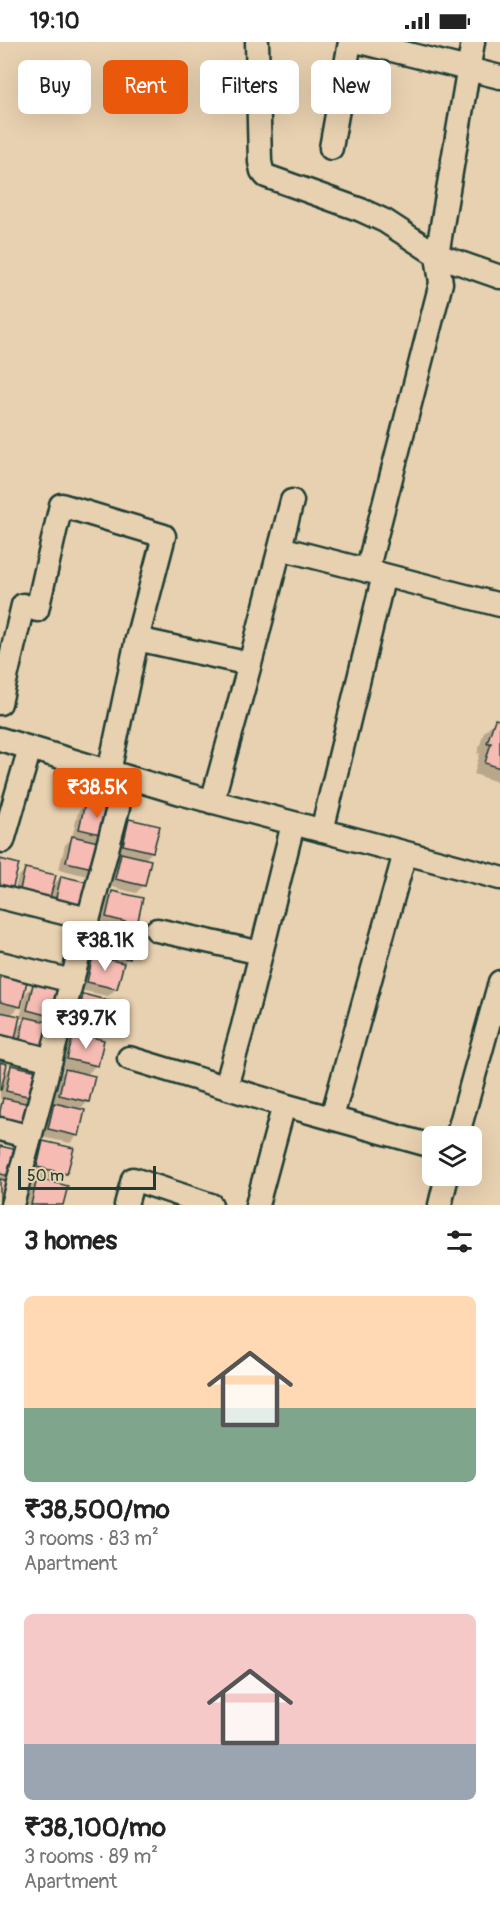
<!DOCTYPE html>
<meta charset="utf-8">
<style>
:root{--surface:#fff;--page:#f2f2f2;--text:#222;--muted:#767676;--accent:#ea580c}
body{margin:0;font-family:Pangolin,sans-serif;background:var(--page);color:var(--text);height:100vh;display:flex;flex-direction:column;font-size:22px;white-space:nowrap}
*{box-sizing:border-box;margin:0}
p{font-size:20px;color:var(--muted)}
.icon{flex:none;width:33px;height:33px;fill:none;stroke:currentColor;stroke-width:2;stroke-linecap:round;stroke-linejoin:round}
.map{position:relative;height:1163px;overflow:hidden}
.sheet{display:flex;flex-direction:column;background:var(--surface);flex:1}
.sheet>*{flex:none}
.hud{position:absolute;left:18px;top:18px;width:465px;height:54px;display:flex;gap:12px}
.controls{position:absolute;left:422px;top:1084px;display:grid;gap:12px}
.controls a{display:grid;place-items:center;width:60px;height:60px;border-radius:9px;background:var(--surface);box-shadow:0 6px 24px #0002;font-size:30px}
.scale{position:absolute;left:18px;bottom:15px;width:138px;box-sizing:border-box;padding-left:6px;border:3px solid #1f3d34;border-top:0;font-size:16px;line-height:21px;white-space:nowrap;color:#1f3d34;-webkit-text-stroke:4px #e8d1b0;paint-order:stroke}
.price{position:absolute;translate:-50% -51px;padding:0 14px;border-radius:6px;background:#fff;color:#222;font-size:20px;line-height:39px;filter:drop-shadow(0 2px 3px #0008)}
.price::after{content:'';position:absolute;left:50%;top:36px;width:18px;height:14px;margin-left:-9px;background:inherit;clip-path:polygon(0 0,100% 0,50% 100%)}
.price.current{background:var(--accent);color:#fff}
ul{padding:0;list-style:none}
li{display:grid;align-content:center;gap:12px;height:318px;padding:0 24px}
li span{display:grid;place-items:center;height:186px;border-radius:9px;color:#555}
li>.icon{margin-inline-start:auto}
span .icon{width:108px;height:108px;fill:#fffc;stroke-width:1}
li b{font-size:26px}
h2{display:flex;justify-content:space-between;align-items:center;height:72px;padding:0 24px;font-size:26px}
.chip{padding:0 21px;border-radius:9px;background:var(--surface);box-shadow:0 6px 24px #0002;font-size:21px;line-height:54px}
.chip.current{background:var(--accent);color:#fff}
.status{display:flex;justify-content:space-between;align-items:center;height:42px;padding:0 30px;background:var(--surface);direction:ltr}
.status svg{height:16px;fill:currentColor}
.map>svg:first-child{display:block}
.shadow{fill:#0003}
.building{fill:#f6bbb3;stroke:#1f3d34;stroke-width:1.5}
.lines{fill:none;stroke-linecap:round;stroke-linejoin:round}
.minor-casing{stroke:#1f3d34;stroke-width:27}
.minor{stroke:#e8d1b0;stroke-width:22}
</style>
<div class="status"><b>19:10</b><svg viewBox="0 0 49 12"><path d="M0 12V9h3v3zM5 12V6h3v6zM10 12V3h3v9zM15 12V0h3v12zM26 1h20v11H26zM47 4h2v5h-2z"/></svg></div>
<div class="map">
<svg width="500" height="1163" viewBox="0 0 500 1163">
<rect width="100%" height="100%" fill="#e8d1b0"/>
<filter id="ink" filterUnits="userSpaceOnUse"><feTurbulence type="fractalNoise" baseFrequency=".0167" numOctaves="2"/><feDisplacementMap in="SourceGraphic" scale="12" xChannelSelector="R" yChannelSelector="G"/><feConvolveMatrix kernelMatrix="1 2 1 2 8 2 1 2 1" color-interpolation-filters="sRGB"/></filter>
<g filter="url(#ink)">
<path class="shadow" d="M496,678L500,680V741L474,732L480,711L477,712L484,690Z
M85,762L114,769L95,826L87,834L59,827L65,803L72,796L78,770Z
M129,779L152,810L144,818V843L136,851L108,844L113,820L121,812L116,811L122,786Z
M26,827L51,845L61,835L89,842L48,868L50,856L40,866L12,859L18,835Z
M113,851L135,882L127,890L128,916L122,923L116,947L108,954L80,948L85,923L92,917L98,893L106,885L100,883L105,858Z
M0,934L25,940L19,965L10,974L16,987L25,977L20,976L26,951L34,943L62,950L40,1016L0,1007Z
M84,954L107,985L99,993L71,986L76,962Z
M74,993L96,1023L86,1034L88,1060L79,1068L77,1094L70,1101L41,1095L47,1070L55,1062L52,1061L57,1036L67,1026L60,1025L66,1000Z
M0,1021L3,1033L12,1024L35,1055L0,1092V1061L4,1057H0Z
M43,1101L66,1132L58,1139L30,1133L35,1108Z
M0,1105L15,1135L0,1163Z
M38,1138L62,1163H26L30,1146Z"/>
<path class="building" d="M495,677L500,678V726L485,721L491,701H487Z
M85,761L116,768L109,794L79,787Z
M129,777L160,784L153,810L123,803Z
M72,794L103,801L97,827L66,820Z
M121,811L151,818L145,844L115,837Z
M0,817L19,822L12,848L0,845Z
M25,826L56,833L49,859L19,852Z
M61,834L91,841L85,867L55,860Z
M112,849L143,856L137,883L106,875Z
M105,883L135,891L130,917L99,910Z
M93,914L124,921L117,947L87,940Z
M0,933L27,939L21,965L0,960Z
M33,942L64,949L57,976L27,968Z
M83,952L114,960L108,986L78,979Z
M0,970L20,974L14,1001L0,997Z
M25,975L56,982L49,1009L19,1001Z
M74,991L104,998L98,1024L67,1017Z
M0,1020L7,1022L1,1048H0Z
M11,1023L42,1030L36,1056L6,1049Z
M65,1027L95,1034L89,1060L59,1053Z
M3,1056L34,1063L27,1089L0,1083V1069Z
M54,1061L85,1068L79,1094L48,1087Z
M43,1099L74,1106L67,1132L37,1125Z
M0,1104L22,1109L16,1135L0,1132Z
M37,1136L68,1144L63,1163H31Z
M0,1137L13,1140L7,1163H0Z"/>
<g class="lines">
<defs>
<path id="minor" d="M257,0L260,120L262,129L266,134L361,168L385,179L437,213L500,235
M360,0L500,35
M331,106L350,0
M280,506L500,563
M367,529L441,241L437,213L473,0
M137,597L250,622L212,760
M250,622L292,459
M0,661L23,563L37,568L61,463L164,494L137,597L109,730
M0,697L184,752L500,836
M322,789L384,533
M3,799L30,706
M0,855L88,877
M157,888L261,911
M0,921L72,939
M0,1005L51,1018
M129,1016L284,1063
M226,1045L243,984L293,782
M332,1075L405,811
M0,1087L30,1095
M457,1095L500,940
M12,1163L118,766
M126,1163L133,1137L211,1163
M257,1163L284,1063L432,1104
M440,1163L447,1134"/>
</defs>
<use href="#minor" class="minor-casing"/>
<use href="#minor" class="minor"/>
</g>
</g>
</svg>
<div class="controls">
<a><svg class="icon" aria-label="layers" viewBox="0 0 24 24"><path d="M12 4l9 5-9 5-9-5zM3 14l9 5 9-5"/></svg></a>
</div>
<div class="scale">50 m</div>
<b class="price current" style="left:97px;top:777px">₹38.5K</b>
<b class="price" style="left:105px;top:930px">₹38.1K</b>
<b class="price" style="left:86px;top:1008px">₹39.7K</b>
<div class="hud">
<a class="chip">Buy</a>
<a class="chip current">Rent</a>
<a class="chip">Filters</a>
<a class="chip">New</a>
</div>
</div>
<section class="sheet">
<h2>3 homes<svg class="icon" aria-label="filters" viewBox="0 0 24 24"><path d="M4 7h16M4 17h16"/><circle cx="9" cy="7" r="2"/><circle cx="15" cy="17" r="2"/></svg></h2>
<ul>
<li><span style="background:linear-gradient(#ffd9b3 60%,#7fa58c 0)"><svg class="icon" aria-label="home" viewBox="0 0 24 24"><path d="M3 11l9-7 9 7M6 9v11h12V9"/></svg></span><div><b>₹38,500/mo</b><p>3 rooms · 83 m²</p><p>Apartment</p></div></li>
<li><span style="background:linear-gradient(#f6c9c9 70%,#9aa5b1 0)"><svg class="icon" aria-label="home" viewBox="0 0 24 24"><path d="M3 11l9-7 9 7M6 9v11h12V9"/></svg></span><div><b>₹38,100/mo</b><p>3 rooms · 89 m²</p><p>Apartment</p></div></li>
</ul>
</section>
